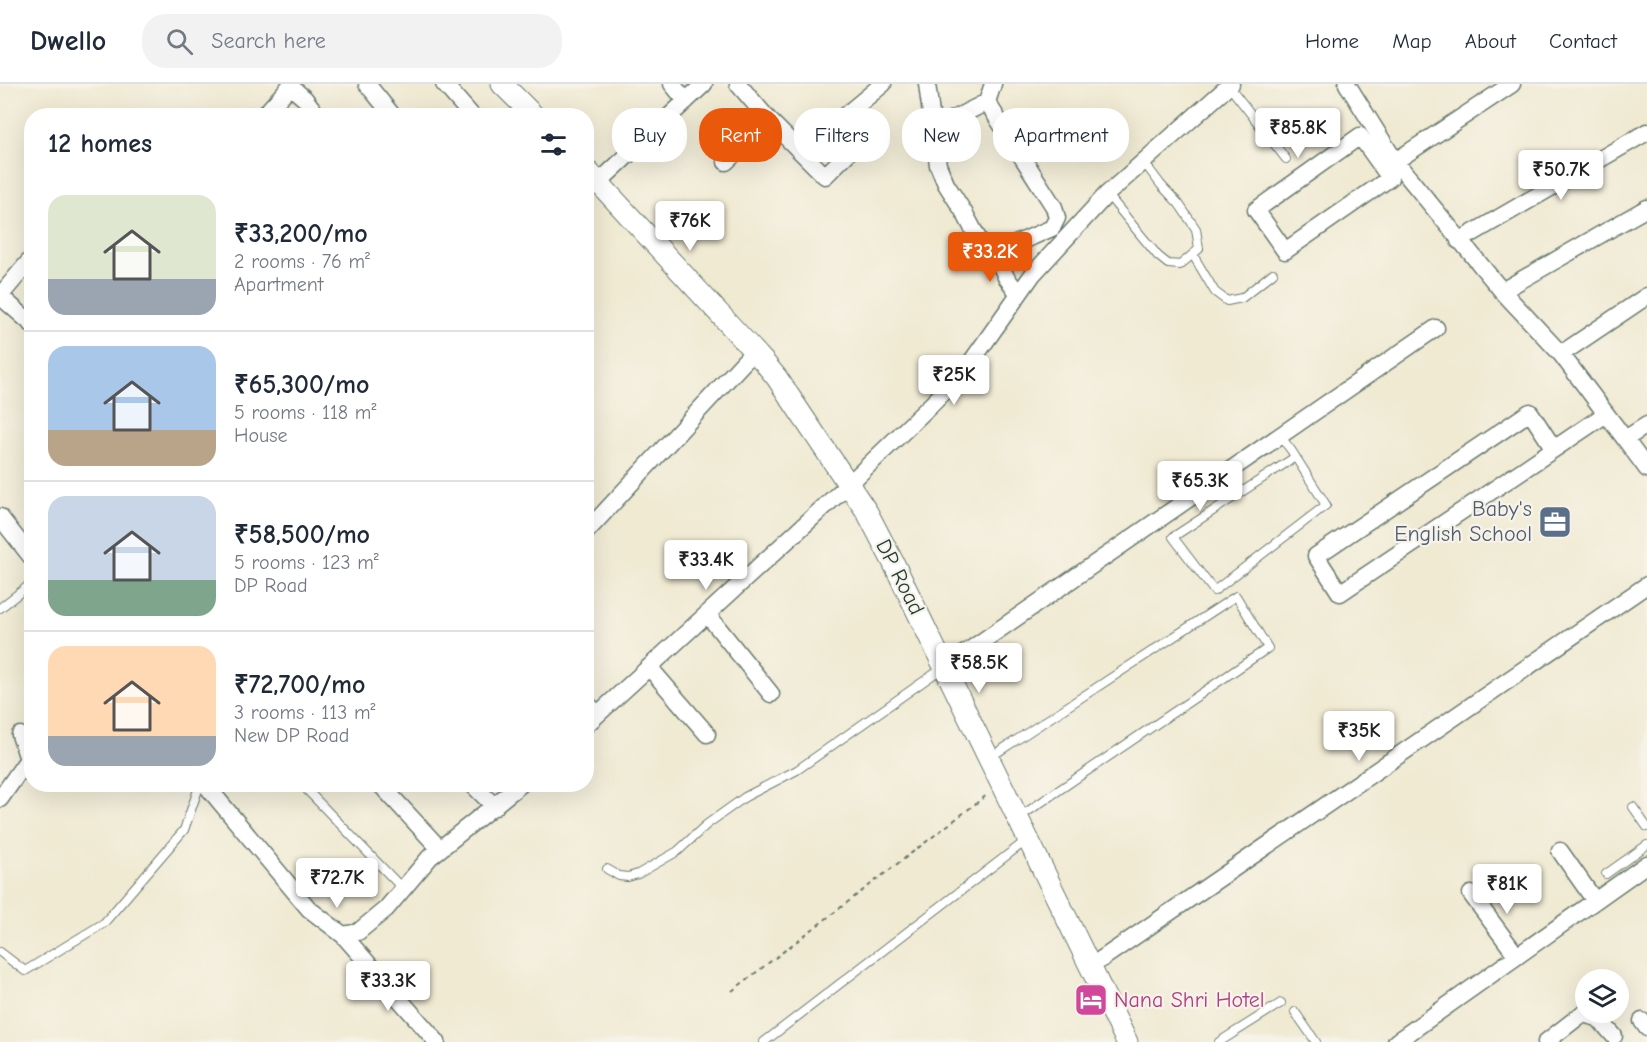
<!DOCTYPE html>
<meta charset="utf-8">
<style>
:root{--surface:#fff;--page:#f2f2f3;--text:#1f2937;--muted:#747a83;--line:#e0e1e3;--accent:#ea580c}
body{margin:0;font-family:"Comic Neue",sans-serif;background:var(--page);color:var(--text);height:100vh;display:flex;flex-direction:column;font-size:22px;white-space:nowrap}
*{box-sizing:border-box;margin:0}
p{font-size:20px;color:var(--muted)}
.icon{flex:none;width:33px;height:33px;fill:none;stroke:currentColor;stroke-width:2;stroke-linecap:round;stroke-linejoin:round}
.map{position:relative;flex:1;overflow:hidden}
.details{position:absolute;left:24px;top:24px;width:570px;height:684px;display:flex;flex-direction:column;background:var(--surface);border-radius:24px;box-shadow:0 6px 24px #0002}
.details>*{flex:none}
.top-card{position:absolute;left:612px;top:24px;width:570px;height:54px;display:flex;gap:12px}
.buttons{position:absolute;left:1575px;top:885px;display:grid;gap:12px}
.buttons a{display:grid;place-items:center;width:54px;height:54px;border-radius:50%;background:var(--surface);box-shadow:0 6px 24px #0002;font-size:30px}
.price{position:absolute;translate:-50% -51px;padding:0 14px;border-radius:6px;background:#fff;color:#222;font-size:20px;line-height:39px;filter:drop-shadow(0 2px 3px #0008)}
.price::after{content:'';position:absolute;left:50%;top:36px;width:18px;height:14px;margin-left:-9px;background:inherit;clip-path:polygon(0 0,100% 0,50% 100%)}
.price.active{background:var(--accent);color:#fff}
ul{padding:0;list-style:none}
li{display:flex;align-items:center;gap:18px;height:150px;padding:0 24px}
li+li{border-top:2px solid var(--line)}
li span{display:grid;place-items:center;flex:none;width:168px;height:120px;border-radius:18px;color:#555}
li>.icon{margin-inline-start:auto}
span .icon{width:72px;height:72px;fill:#fffc;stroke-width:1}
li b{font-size:26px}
h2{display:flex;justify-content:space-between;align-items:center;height:72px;padding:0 24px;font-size:26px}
.chip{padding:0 21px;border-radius:24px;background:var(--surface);box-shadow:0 6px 24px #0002;font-size:21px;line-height:54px}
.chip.active{background:var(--accent);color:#fff}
header{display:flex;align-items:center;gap:36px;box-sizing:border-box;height:84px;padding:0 30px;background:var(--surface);border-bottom:2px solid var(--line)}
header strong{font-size:28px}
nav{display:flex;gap:33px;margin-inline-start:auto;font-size:21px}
.search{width:420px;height:54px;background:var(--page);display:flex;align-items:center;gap:15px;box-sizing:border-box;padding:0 21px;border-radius:24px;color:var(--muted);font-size:22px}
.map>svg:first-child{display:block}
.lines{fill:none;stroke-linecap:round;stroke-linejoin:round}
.service-casing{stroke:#687a6c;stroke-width:10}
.minor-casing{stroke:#687a6c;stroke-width:19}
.tertiary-casing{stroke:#687a6c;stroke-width:23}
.path{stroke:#687a6c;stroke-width:2;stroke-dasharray:4.5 4.5;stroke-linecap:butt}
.service{stroke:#fff;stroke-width:8}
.minor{stroke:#fff;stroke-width:16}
.tertiary{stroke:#fff;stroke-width:21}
.labels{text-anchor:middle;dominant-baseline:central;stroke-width:4.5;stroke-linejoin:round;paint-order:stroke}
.service-label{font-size:22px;fill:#4e5e75;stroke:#f7f3e8;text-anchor:end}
.street-label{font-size:22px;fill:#1f3d34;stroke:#f7f3e8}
.hotel-label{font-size:22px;fill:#b23c85;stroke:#f7f3e8;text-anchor:start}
</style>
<header>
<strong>Dwello</strong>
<div class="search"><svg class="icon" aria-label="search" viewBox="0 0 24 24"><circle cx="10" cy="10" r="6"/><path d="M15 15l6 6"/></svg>Search here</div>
<nav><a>Home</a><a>Map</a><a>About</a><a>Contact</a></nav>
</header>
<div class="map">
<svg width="1647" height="958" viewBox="0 0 1647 958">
<rect width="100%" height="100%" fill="#f7f3e8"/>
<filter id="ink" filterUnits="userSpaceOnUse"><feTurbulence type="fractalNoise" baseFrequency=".0167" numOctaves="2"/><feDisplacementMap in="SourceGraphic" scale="12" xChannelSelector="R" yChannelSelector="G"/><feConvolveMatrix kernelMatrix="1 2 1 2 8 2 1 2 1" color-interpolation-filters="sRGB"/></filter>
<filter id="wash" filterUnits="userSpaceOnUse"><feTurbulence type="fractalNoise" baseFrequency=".008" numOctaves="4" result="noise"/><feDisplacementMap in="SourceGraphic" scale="24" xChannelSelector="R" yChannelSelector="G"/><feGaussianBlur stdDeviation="1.35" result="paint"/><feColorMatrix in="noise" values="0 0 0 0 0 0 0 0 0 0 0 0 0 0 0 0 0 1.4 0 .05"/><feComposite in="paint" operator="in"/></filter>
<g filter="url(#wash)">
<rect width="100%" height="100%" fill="#f0ead3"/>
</g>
<g filter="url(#ink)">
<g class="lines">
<defs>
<path id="service" d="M1229,2L1286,75
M1107,110L1158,172L1168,180L1180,181L1199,165L1196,145L1179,120L1161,101L1143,77
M1193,171L1215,208L1227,217L1242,214L1273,189
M1280,352L1291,366L1326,421L1214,507L1173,453L1295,373
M0,524L32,499
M989,674L1236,512L1268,564L1018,734
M307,706L403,805
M1633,723L1647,743
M607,785L619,792L628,793L638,790L678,767L706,741L745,713L797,686L944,583
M1606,790L1647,761
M0,868L25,887L104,839L184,746L200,700
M1295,928L1316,958
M764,958L1027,756
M1219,958L1281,919"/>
<path id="minor" d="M367,0L393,32
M444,0L472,32
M672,0L686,17
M738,0L769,36L825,92L858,59
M927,0L933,45L987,18L993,0
M1347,0L1395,77L1502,207L1561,270L1625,355
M265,30L290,2L305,15L318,32
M933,45L938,81L946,100L965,130L982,162L995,169L1052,144L1057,134L1054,123L987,18
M1360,52L1390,94L1285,167L1256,126Z
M801,68L883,0
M726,78L769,36
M1388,82L1512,0
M599,98L704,0
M1459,157L1647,48
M995,169L1006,193L1018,209
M32,174L0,212L32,240
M1502,207L1647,124
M1561,270L1647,212
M1647,341L1625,355L1647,385
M1554,365L1530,328L1316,472L1340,509L1554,365L1606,330
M0,433L32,474
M586,448L754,267
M707,530L771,610
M649,583L707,650
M945,583L1436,244
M586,619L598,630
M586,641L849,400L936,316L969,281L1033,190L1107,110L1231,0
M205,700L309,825L343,851L437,958
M380,700L440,765
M472,700L495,723
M0,715L28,675L20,651
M1560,767L1595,817
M1471,810L1517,872
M343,851L358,848L386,825L430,773L521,700
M1090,883L1647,501
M1642,937L1647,944
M1396,958L1647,780
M1546,958L1582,930L1598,934L1614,952"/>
<path id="tertiary" d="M502,0L534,32
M586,85L764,278L777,294L867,428L893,478L1127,958"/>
</defs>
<use href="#service" class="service-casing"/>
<use href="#minor" class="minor-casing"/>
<use href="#tertiary" class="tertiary-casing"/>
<path class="path" d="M732,907L987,711"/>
<use href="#service" class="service"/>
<use href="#minor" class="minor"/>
<use href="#tertiary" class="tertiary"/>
</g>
</g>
<defs>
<symbol id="office-square" viewBox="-11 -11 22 22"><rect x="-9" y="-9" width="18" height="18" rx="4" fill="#5c6f8a" stroke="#f7f3e8"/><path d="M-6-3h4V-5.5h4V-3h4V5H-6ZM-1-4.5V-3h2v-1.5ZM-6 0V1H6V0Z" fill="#fff"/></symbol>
<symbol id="hotel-square" viewBox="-11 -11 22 22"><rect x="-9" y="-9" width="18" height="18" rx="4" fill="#d1479c" stroke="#f7f3e8"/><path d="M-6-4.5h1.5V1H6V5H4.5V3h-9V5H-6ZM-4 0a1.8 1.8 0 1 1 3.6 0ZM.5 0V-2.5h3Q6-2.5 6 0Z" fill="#fff"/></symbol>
</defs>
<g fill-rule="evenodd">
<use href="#office-square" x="1536" y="419" width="38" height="38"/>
<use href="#hotel-square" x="1072" y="897" width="38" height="38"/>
</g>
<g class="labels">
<g class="service-label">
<text x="1532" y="425">Baby's<tspan x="1532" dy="25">English School</tspan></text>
</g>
<g class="street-label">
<text transform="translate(900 493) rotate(63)">DP Road</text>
</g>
<g class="hotel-label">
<text x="1114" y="916">Nana Shri Hotel</text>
</g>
</g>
</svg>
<div class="buttons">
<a><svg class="icon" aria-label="layers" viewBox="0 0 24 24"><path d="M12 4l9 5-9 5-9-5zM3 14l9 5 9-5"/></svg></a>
</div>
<b class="price" style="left:1298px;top:75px">₹85.8K</b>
<b class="price" style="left:1561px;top:117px">₹50.7K</b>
<b class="price" style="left:690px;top:168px">₹76K</b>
<b class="price active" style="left:990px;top:199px">₹33.2K</b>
<b class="price" style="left:954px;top:322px">₹25K</b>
<b class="price" style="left:1200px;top:428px">₹65.3K</b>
<b class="price" style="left:706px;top:507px">₹33.4K</b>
<b class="price" style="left:979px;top:610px">₹58.5K</b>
<b class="price" style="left:1359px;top:678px">₹35K</b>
<b class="price" style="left:337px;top:825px">₹72.7K</b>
<b class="price" style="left:1507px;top:831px">₹81K</b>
<b class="price" style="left:388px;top:928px">₹33.3K</b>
<div class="top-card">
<a class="chip">Buy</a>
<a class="chip active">Rent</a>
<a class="chip">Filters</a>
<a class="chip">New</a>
<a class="chip">Apartment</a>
</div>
<section class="details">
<h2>12 homes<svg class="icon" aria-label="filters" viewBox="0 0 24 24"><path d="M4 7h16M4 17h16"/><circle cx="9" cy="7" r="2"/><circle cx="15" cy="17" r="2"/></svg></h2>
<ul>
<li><span style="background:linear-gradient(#dfe7d0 70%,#9aa5b1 0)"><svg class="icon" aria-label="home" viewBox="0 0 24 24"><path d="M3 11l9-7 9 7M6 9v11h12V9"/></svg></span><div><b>₹33,200/mo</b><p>2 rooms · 76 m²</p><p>Apartment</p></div></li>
<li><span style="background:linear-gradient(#a9c7e8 70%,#b9a48a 0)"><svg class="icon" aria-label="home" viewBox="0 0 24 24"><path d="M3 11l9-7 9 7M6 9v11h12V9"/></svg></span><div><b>₹65,300/mo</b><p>5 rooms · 118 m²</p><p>House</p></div></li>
<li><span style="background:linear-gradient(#c9d6e8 70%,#7fa58c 0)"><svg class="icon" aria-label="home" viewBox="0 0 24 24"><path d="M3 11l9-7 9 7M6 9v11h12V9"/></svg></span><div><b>₹58,500/mo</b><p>5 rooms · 123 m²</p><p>DP Road</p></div></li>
<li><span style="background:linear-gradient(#ffd9b3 75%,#9aa5b1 0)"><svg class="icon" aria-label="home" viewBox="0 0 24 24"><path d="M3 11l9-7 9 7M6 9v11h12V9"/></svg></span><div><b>₹72,700/mo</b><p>3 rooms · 113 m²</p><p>New DP Road</p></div></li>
</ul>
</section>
</div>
